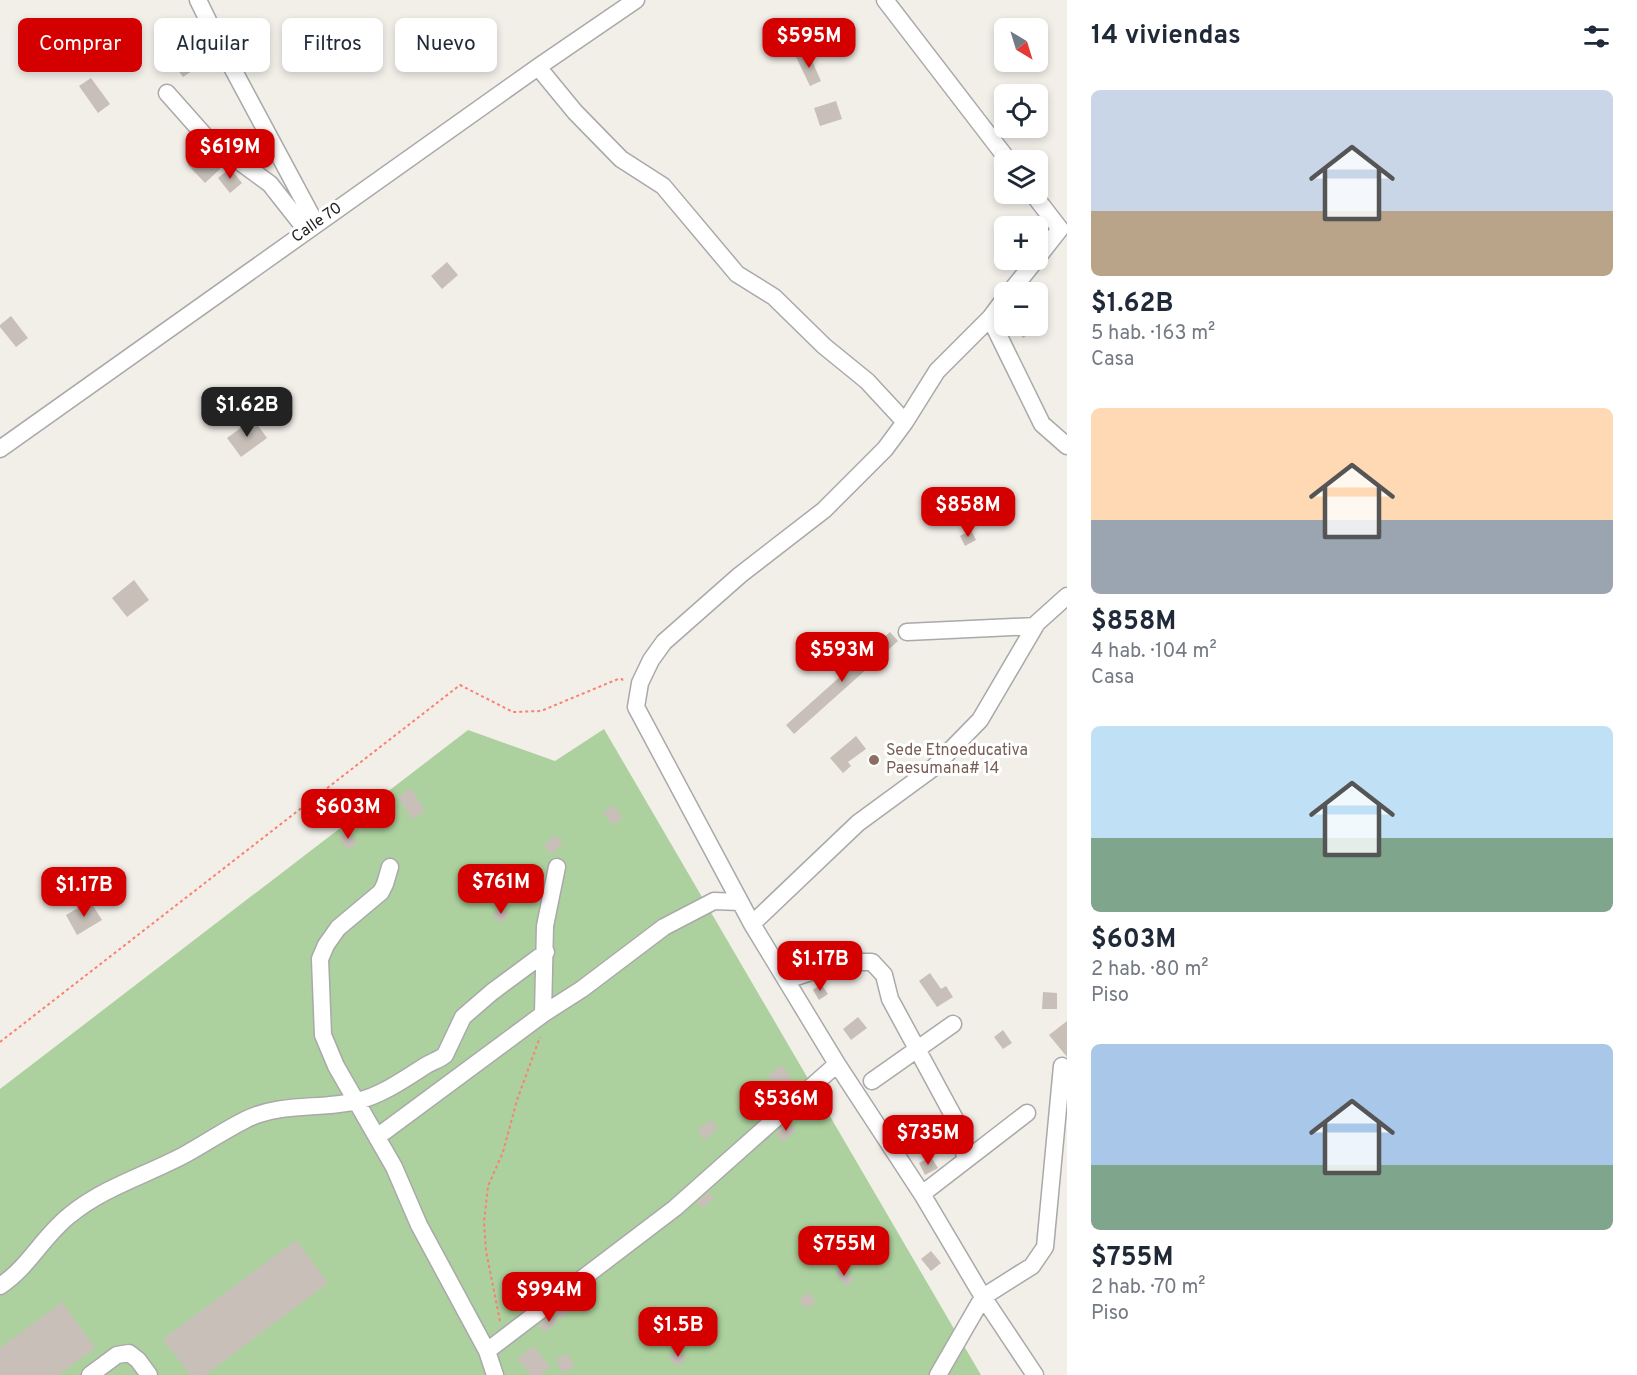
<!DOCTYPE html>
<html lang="es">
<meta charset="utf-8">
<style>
:root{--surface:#fff;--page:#f6f6f7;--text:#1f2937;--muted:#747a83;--accent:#d40000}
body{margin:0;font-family:Overpass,sans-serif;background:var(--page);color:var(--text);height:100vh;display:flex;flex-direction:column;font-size:22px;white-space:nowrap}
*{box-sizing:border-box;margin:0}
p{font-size:20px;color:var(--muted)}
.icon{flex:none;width:33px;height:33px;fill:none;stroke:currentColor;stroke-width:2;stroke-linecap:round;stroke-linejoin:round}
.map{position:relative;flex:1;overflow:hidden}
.panel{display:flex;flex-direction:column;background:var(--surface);width:570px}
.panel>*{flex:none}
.guide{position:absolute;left:18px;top:18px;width:570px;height:54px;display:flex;gap:12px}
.needle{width:39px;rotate:142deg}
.fabs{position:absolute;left:994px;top:18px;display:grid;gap:12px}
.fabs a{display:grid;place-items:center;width:54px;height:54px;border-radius:9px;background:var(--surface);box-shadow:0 3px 9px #0003;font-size:30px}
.price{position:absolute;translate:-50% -51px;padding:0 14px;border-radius:12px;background:var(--accent);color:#fff;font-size:20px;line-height:39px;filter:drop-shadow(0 2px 3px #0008)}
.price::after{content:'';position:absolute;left:50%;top:36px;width:18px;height:14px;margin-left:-9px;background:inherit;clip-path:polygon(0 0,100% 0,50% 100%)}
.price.on{background:#222;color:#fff}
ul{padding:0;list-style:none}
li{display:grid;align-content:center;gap:12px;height:318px;padding:0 24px}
li span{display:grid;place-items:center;height:186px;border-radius:9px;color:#555}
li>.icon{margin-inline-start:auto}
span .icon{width:108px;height:108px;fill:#fffc;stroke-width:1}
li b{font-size:26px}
h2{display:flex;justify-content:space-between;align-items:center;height:72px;padding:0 24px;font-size:26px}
.tag{padding:0 21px;border-radius:9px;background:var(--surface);box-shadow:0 3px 9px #0003;font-size:21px;line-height:54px}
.tag.on{background:var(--accent);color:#fff}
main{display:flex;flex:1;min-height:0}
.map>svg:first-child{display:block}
.forest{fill:#add19e}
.building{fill:#c7bfb8}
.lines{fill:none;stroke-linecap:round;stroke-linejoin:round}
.minor-casing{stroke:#a9a9a9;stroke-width:19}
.path{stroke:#fa8072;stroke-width:2;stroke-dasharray:3 3;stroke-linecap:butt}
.minor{stroke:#fff;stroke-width:16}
.education-dot{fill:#8d6e63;stroke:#fff;stroke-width:2}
.labels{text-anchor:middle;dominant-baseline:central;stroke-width:6;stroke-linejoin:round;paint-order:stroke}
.street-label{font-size:16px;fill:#222;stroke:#fff}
.education-label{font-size:16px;fill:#785e54;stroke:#fff;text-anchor:start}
</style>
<main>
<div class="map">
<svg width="1067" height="1375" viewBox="0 0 1067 1375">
<rect width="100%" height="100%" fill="#f2efe9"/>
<path class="forest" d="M604,729L981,1375H0V1089L468,730L555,761Z"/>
<path class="building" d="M183,52L195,69L183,77L171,61Z
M808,52L821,81L810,86L796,57Z
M91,78L110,104L98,113L79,86Z
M836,101L842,119L820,126L814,108Z
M204,151L221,168L205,183L188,165Z
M230,168L242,183L230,193L218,178Z
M447,262L458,275L442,289L431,276Z
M11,316L28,338L16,347L0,327V325Z
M1014,326H1040L1023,338Z
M253,419L267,438L241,457L227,438Z
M971,530L976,540L965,546L960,536Z
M134,580L149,600L127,617L112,598Z
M890,632L898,641L794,734L786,725Z
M856,736L866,749L848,762L851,766L843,773L830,758Z
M411,788L425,811L412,819L398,797Z
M612,805L623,817L613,825L603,813Z
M348,831L357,843L348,850L339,838Z
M554,835L563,843L552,854L544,846Z
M90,901L102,920L77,935L66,915Z
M501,907L509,915L500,923L493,914Z
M930,973L941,989L946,986L953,997L937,1007L919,981Z
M821,984L828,994L819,1000L813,990Z
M1043,992L1057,993V1009H1042Z
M858,1017L867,1028L851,1040L843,1029Z
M1067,1021V1057L1049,1035Z
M1003,1030L1012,1043L1003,1049L994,1037Z
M782,1065L793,1081L779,1091L768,1076Z
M711,1120L718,1129L704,1140L697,1130Z
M788,1122L796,1131L783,1142L776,1133Z
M931,1157L938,1168L925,1175L919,1163Z
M709,1192L714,1198L702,1208L697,1202Z
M871,1229L877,1237L868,1244L862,1235Z
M296,1240L328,1283L205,1375H190L163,1339Z
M931,1251L941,1263L931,1271L921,1259Z
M842,1267L854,1279L846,1286L835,1274Z
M809,1292L816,1302L806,1309L799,1299Z
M578,1295L582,1301L571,1309L567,1303Z
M62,1302L95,1348L58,1375H0V1348Z
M564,1305L569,1312L560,1319L555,1312Z
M553,1314L558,1322L544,1332L539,1325Z
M534,1346L550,1367L540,1375H531L517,1359Z
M680,1350L686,1360L676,1366L669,1357Z
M567,1353L575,1366L563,1373L555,1360Z"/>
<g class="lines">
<defs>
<path id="minor" d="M198,0L220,45L316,224
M885,0L1008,160
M538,67L575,112L621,159L663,186L737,274L774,297L824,346L867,381L905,422
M167,93L206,137L270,184L307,231
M1033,194L1060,229L1038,257
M1010,292L1036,260
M1005,298L990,318L937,371L905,422L885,449L824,510L740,575L664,642L651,660L640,683L636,707L752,924L837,1064L922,1194L983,1297L1035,1375
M990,318L1042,424L1067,446
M0,449L538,67L636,0
M907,632L1035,626
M390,867L385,884L381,892L338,928L326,945L320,959L323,1035L336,1066L394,1167L419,1225L487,1351L495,1375
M752,924L858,823L933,768L980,720L1037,623L1067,596
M787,980L842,962H872L884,975L890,999L962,1132V1145L966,1160
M543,1014L545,926L557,867
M872,1081L953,1024
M377,1137L543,1014L582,989L664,927L714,901L740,902
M922,1194L1027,1113
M0,1286C29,1267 43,1236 70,1215C104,1187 147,1175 186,1154C206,1143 225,1130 245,1120C280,1102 320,1110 357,1101C380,1096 405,1079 425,1066C431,1062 439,1060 445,1055L463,1017L492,992L546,952
M487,1351L675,1208L837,1064
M90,1375L117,1355L129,1353L138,1360L149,1375
M938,1375L983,1297L1032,1266L1045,1247L1062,1066"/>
</defs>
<use href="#minor" class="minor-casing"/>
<path class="path" d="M0,1042L460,685L513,712L541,711L618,679H622L624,683
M500,1321L486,1251L484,1222L488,1186L503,1152L517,1100L540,1037"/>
<use href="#minor" class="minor"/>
</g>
<circle class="education-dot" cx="874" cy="760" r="6"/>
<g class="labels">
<g class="street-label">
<text transform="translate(317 223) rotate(-35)">Calle 70</text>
</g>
<g class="education-label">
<text x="886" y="751">Sede Etnoeducativa<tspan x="886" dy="18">Paesumana# 14</tspan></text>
</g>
</g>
</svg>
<div class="fabs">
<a><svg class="needle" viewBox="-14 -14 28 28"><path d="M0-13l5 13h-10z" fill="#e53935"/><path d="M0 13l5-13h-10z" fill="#747a83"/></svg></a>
<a><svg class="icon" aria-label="locate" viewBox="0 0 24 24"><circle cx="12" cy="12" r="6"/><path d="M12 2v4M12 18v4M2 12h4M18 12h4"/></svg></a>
<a><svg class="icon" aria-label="layers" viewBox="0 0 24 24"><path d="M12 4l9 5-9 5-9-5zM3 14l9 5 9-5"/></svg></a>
<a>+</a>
<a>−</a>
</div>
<b class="price" style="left:809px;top:69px">$595M</b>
<b class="price" style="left:230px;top:180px">$619M</b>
<b class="price on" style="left:247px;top:438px">$1.62B</b>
<b class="price" style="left:968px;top:538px">$858M</b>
<b class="price" style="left:842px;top:683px">$593M</b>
<b class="price" style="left:348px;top:840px">$603M</b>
<b class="price" style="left:501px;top:915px">$761M</b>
<b class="price" style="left:84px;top:918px">$1.17B</b>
<b class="price" style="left:820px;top:992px">$1.17B</b>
<b class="price" style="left:786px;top:1132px">$536M</b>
<b class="price" style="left:928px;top:1166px">$735M</b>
<b class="price" style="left:844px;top:1277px">$755M</b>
<b class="price" style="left:549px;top:1323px">$994M</b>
<b class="price" style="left:678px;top:1358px">$1.5B</b>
<div class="guide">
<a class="tag on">Comprar</a>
<a class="tag">Alquilar</a>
<a class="tag">Filtros</a>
<a class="tag">Nuevo</a>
</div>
</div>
<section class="panel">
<h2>14 viviendas<svg class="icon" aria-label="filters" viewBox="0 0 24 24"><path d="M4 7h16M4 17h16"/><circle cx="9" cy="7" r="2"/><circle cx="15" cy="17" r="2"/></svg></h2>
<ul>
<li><span style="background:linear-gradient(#c9d6e8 65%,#b9a48a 0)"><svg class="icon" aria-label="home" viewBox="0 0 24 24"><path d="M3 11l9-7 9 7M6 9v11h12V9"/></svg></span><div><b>$1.62B</b><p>5 hab. · 163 m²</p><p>Casa</p></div></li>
<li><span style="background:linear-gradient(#ffd9b3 60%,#9aa5b1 0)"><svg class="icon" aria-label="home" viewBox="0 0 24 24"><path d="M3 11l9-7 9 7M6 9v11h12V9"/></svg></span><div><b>$858M</b><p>4 hab. · 104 m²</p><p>Casa</p></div></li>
<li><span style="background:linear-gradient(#bfe0f5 60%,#7fa58c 0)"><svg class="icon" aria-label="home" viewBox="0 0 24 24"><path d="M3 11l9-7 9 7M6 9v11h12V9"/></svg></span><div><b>$603M</b><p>2 hab. · 80 m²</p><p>Piso</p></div></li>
<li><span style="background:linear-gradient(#a9c7e8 65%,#7fa58c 0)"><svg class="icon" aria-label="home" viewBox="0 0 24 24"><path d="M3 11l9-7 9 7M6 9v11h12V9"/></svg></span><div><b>$755M</b><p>2 hab. · 70 m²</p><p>Piso</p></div></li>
</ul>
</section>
</main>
